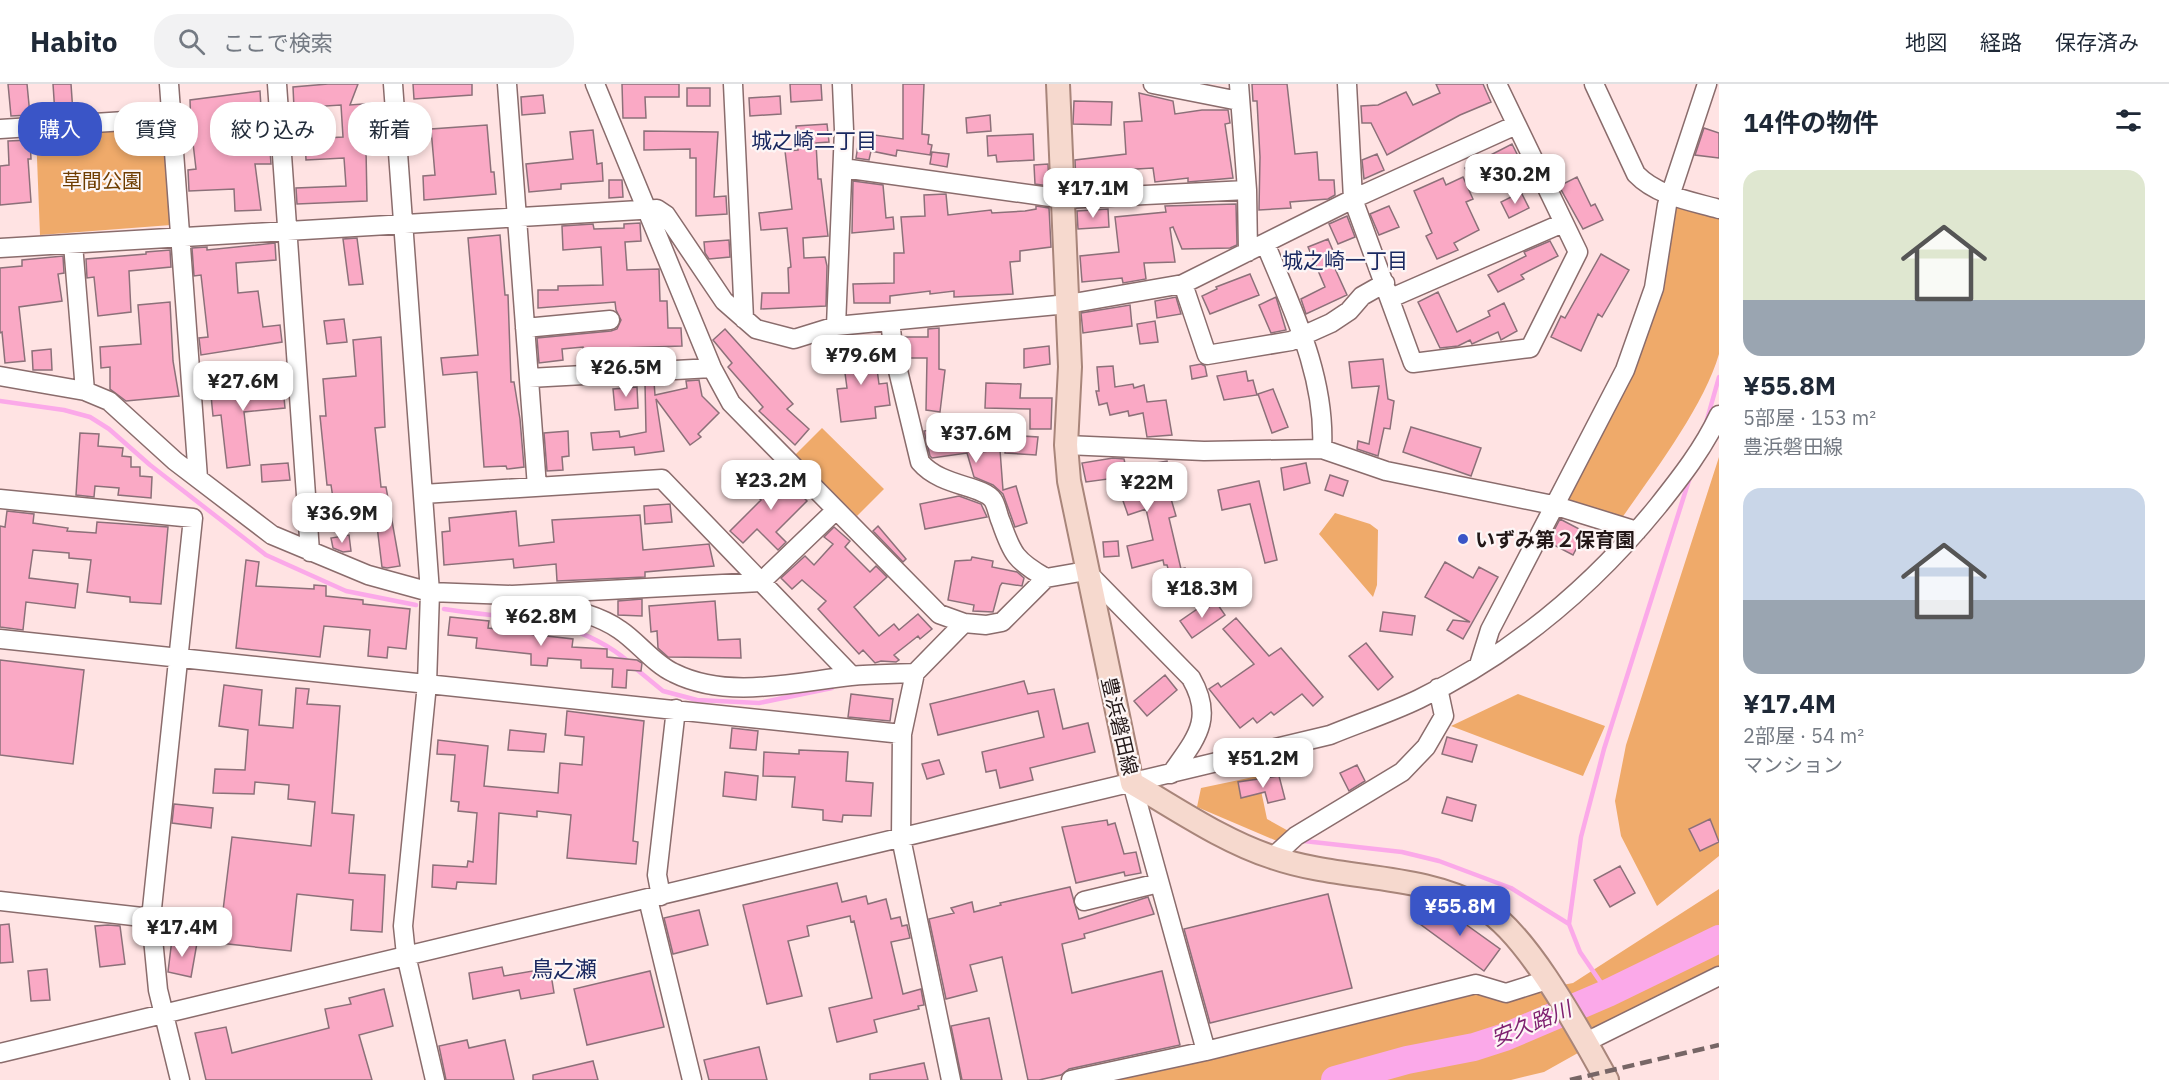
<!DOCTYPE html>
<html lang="ja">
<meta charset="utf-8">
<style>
:root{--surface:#fff;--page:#f2f2f3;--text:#1f2937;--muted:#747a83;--line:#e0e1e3;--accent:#3a55c7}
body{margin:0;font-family:"IBM Plex Sans","Noto Sans JP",sans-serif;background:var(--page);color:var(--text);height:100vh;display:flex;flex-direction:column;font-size:22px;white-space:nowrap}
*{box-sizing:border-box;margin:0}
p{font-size:20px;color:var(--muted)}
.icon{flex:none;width:33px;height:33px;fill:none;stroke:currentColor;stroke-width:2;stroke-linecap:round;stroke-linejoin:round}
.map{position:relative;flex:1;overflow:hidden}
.sheet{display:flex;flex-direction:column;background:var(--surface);width:450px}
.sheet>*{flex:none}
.guide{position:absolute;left:18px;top:18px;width:570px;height:54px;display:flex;gap:12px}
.price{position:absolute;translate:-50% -51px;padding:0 14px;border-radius:12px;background:#fff;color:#222;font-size:20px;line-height:39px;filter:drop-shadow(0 2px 3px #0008)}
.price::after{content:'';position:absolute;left:50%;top:36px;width:18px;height:14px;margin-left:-9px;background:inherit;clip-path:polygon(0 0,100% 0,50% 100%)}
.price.current{background:var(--accent);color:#fff}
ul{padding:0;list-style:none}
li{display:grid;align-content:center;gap:12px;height:318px;padding:0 24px}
li span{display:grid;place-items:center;height:186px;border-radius:18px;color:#555}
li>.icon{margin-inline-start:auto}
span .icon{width:108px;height:108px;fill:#fffc;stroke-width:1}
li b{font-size:26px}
h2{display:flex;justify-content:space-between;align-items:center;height:72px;padding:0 24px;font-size:26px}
.tag{padding:0 21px;border-radius:24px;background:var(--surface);box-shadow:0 3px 9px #0003;font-size:21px;line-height:54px}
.tag.current{background:var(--accent);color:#fff}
header{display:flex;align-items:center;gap:36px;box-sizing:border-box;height:84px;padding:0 30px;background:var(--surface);border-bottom:2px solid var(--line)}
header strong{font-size:28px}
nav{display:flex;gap:33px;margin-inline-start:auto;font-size:21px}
.search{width:420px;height:54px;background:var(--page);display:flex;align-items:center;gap:15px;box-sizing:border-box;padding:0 21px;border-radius:24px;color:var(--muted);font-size:22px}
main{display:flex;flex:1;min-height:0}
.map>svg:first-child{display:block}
.green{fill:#efaa6a}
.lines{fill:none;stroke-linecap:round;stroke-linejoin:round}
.stream{stroke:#fba9e9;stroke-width:4.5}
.river{stroke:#fba9e9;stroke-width:28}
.building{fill:#faa9c5;stroke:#8c7079;stroke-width:1.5}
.minor-casing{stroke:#8a6c6c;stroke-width:21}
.major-casing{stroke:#a8857a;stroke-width:26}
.minor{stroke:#fff;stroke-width:18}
.major{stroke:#f6d9ce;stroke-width:22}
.rail{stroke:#766;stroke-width:4.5;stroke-dasharray:12 6;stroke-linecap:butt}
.poi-dot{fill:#3a55c7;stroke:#fdf6f6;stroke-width:2}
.labels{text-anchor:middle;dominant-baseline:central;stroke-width:4.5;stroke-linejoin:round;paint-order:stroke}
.park-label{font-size:20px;fill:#6e3d01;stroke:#fdf6f6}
.poi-label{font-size:20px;font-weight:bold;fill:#231818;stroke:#fdf6f6;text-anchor:start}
.street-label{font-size:20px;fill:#231818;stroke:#fdf6f6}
.neighbourhood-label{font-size:21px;fill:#1a2860;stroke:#fdf6f6}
.water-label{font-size:21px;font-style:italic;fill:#7f2170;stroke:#fdf6f6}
.quarter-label{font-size:22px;fill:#1a2860;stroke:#fdf6f6}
</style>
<header>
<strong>Habito</strong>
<div class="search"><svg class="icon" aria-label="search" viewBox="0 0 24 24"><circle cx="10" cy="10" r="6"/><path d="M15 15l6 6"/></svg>ここで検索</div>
<nav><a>地図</a><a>経路</a><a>保存済み</a></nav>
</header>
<main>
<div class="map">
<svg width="1719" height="996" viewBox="0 0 1719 996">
<rect width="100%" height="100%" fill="#ffe3e3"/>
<path class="green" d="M163,43L171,141L40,151L36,49Z
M1667,121L1680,122L1719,134V270C1703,325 1650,393 1617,441L1560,423L1639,245Z
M822,344L884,405L857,432L795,371Z
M1719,373V772L1657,822L1621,752L1615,717L1626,661Z
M1335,429L1370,440L1378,446L1377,501L1373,513L1319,450Z
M1518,610L1605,642L1583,692L1451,642Z
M1258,692L1267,735L1292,749L1277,757L1197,723L1201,704Z
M1719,805V890L1544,988L1511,996H1086L1476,900L1505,912L1573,899Z"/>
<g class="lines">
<path class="stream" d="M0,317L64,326L90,333L109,345L150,381L266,471L346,507L416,521
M1706,339L1719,293
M444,525C513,536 573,531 629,578
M635,584L663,607L697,616L759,619L832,604
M1304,757L1402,768L1439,777L1511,804L1569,840
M1608,909L1580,868L1569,840L1581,753L1604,665L1690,393"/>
<path class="river" d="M1335,996L1407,976L1474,963L1505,953L1608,909L1719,855"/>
</g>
<path class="building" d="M8,0H27L30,31L11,32Z
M53,0H71L73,29L55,30Z
M328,0H358L350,21L376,19L377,34H370L372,65H366L367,117L297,120L296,104L346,102L344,74L306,76L305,55L343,53L341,21L294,24L293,3Z
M413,0H472V11L414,15Z
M622,0H679V13H645L646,34H623Z
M790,0H821L822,16L791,18Z
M903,0H924L922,50L929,51L928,60L932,61L930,71L897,66L896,72L871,67L869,76L856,74L860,49L903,55Z
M1252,0H1287L1295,70L1317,68L1319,96H1334L1335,111L1328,115L1290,118L1291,124L1259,126L1260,73L1257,17H1253Z
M1436,0H1483L1491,18L1460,31L1387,71L1371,39H1362L1361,22L1378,21L1406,8L1413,21L1440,9Z
M687,4H710V22H687Z
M260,7L262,40L268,39L271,80H255L261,126L235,127L234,105L189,107L188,86L196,85L193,59L186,60L185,47H191L190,16Z
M1139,9L1173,17L1175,30L1202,26H1228L1230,39L1225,40L1233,94L1188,98V94L1155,98L1153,84L1102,87L1103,97L1076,98L1075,76L1126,70L1124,38L1142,37Z
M543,11L545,29L522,31L521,13Z
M780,12L781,30L750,32L749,14Z
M1074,17L1112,18L1111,41L1073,40Z
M990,31L991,47L967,49L966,34Z
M827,40L829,58L816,59L818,95H821L828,152L803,154L804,174L825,173L827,182L826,222L761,225L762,209H789L788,184L791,183L787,144L761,146L759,129L792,125L785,67L798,66L796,42Z
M487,41L491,88H494L496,110L424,116L423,92L435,91L431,45Z
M1704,44L1719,49V74L1695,71Z
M593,46L597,80L602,79L603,97L561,100V105L529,108L526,80L573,75L570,48Z
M644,47L718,48L714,113L726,112L727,130L696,132V74H690V65L644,66Z
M1033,50L1034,76L997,78L996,71L988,72L987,52Z
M30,56L31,75H28L31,118L0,121V82L9,81L8,57Z
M1512,60L1520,76L1473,100L1465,84Z
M932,68L949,70L947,83L930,80Z
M1377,70L1384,86L1364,95L1362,76Z
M1048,80L1049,102L1035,100L1034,81Z
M1463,93L1473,115L1466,118L1479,146L1454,159L1458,166L1437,175L1426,152L1432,149L1414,107L1443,94L1446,101Z
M1577,93L1591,122L1595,120L1603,136L1583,145L1559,102Z
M609,96H622L623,113L609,114Z
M853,97L883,101L886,134L893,133L894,145L852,149Z
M1521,108L1529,124L1509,134L1501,118Z
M946,110L948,131L991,126L992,129L1025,127L1036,125V122L1049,124L1051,163L1020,167V177L1010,178L1013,210L954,213V207L930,210V207L890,212V219H854L853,200L894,199V169H904L901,133L925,132L924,111Z
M1236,120L1237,161L1230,164L1182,165L1173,143L1170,144L1175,178L1144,179L1146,195L1123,199L1122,194L1082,198L1080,172L1119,168L1115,133L1166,128L1165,122Z
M1389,122L1399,143L1379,151L1370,130Z
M1108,125L1109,143L1078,145L1077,127Z
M1347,132L1355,153L1338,160L1329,140Z
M640,139L641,157L625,158L627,186L659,185L660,217H667L668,244H681L682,262L621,264L622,273L590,276H584L583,263L562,265L563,276L539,279L537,254L611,247L617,245L621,236L616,226L615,218L538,224V206H558V202L603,201L601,163L563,166L562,142L593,140L594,145L624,144V140Z
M500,151L505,211H508L511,298H514L520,335L524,383L507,385L506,382L484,383L477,288L443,291L441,274L478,271L468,154Z
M357,154L363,200L349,201L343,155Z
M1328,155L1337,176L1332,178L1347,211L1306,230L1301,215L1325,203L1308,163Z
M729,156L730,173L709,175L705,169L704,158Z
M1550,157L1558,172L1521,191L1524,195L1498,208L1488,191L1526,172L1524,168Z
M275,159L276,176L236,179L238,209L258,207L263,243L280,241L282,258L201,271L199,254L208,253L201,191L194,192L192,164L207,163V166Z
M170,166L171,183L129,187L131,228L98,232L94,193L87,194L86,175L146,170V168Z
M1601,170L1629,186L1602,233L1598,230L1581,267L1551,253L1561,232L1565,234Z
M63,172L64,189L58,190L62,217L19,223L25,277L5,279L2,248L0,249V184L22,182V176Z
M1250,190L1259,211L1210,230L1202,212L1217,205L1216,203Z
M1438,208L1457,248L1490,232L1488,227L1504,219L1517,247L1501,256L1498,248L1472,260L1470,256L1458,262L1440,264L1418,218Z
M1176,213L1181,230L1157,234L1155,217Z
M1276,213L1286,246L1271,249L1259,221Z
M170,218L173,277L179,312L126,317L110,305V283L101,284L100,263L141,260L138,221Z
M1130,221L1132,242L1083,249L1081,229Z
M344,235L347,258L327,260L324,237Z
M1155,237L1158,258L1140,260L1137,240Z
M939,244V285L945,286L940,328L926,326L927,274H907L903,253H928V245Z
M725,245L793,320L787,325L809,345L795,361L759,327L763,323L728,283L732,279L713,256Z
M381,253L385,343L375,344L381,403H386L400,482L387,484L382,483L377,442L338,448L331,401H327L320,332H326L323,295L356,292L353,256Z
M1049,262L1050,280L1024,284V265Z
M874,263L879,300L887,299L890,321L875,323L876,334L841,338L837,305L847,304L842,267Z
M51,265L52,286H33L32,267Z
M1383,275L1388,315L1394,317L1390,345L1384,344L1378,372L1357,365L1358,357L1369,360L1379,302L1352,304L1349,278Z
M1201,280L1205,282L1207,292L1192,295L1190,282Z
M1113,282L1115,303L1133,300L1134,304L1144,301L1147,318L1166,316L1172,351L1147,353L1143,329L1129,332L1128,327L1110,331L1107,319L1099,321L1096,307H1099L1097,283Z
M1246,287L1248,297L1253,296L1257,311L1224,316L1217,292Z
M282,294L285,324L244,328L250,381L227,384L221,331L213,332L210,301Z
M699,296L702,312L719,329L698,350L701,353L690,361L656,315L664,367L635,371L634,363L593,366L591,349L619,347L620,353L646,348L645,299L654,298L655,311L687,304L686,297Z
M986,299L1021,300L1020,314H1052L1051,345H1030V325L985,324Z
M637,303L638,324L615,326L613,305Z
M1273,305L1288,343L1272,349L1258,310Z
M958,341L960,357L977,353L980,368L1000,366L1003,406L1016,402L1027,439L1015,443L1003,410L993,401L974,393L967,369L932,374L930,372L924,347Z
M1411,343L1481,364L1471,392L1403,368Z
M568,347L569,372L562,373L563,386L547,387L544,349Z
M80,349L99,350L98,362L123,364L122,372L131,373V383H140V392L152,393L151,414L118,411L119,404L95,402L94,413L76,411Z
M1006,351L1038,353L1036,371L1005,369Z
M1113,374L1124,375L1126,384L1167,377L1171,400L1167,401L1176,432L1169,434L1181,485L1185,484L1191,506L1186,507L1188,517L1178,519L1167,481H1164L1163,476L1132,484L1127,462L1153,456L1146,425L1128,431L1115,394L1086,398L1082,379Z
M288,379L290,396L262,398L261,381Z
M1306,379L1310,399L1284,406L1281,384Z
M777,386L807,417L776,448L786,458L778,466L757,445L743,459L730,447L761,416L754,409Z
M1330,391L1348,397L1343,412L1325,406Z
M1259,397L1277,476L1265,479L1250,420L1222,426L1218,406Z
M959,412L981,420L987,433L925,445L920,420Z
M670,420L672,438L645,440L644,422Z
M7,427L34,430L33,439L68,444L67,447L96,449L97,438L168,443L161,520L130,518V513L87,508L91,476L69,474V469L33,466L29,494L78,500L75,524L26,518L23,546L0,543V442L5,443Z
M516,427L519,462L554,458L552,436L640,431L643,466L709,460L714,482L645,488V493L557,497L556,480L514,484L513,475L444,481L442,448L450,447L449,434Z
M1560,435L1585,448L1573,471L1548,458Z
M878,442L906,475L903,478L873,447Z
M834,443L850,457L845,463L870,488L876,482L887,493L854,523L879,552L894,540L899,546L918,530L932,545L920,555L918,552L894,571L899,576L896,578L881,577L875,579L863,566L859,570L818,525L826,517L802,496L792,505L781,494L805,472L814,481L833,460L824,453Z
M349,451L351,467L343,468L333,464L331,454Z
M1118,457L1119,472L1104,473L1103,458Z
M972,473L993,477L992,483L1017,488L1024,494L1022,502L1002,499L1000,502L993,528L973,527L974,521L948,516L955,477L971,476Z
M246,476L259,478L256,502L314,505V501L326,502V512L363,516V520L410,525L406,565L388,563L387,574L368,572L370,546L324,542L320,573L236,564Z
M1445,478L1473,494L1479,483L1498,493L1463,555L1447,546L1453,536L1470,538L1425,513Z
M642,515V532L618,531V517Z
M715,517L718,556L740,555L741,574L668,573L658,564L657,547L651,548L649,522Z
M1216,518L1225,531L1192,554L1180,537L1206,519L1209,523Z
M1383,528L1415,532L1412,551L1380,547Z
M450,533L489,537L488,544L514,547L515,538L530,540L529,550L573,555L572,563L607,565V573L637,576L642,579L641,587L627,586L626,604L612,603L613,585L581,584V576L548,574L547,582L531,581V570L476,564L477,554L448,551Z
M1236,534L1269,572L1281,564L1323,613L1313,622L1302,610L1274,631L1271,628L1257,639L1253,634L1240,644L1209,605L1218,599L1221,603L1254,580L1223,545Z
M1366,559L1393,593L1378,606L1349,572Z
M0,576L84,586L73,680L0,671Z
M1165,591L1177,606L1147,632L1134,617Z
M1024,597L1028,610L1054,605L1063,645L1088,639L1095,668L1030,684L1033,696L1000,704L996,686L986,688L982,668L1044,653L1038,627L938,651L930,620Z
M224,601L262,606L259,641L293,644L296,604L309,605L307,620L340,622L332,729L354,731L349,789L385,791L382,848L351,846L353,816L297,810L291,867L219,859L232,753L311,762L315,718L288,715L289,701L255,698L254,710L213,709L215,685L245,686L248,646L219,642Z
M851,610L893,615L890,637L848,633Z
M567,627L644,637L633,757L638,758L636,780L567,774L571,731L537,727V733L499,729L496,800L457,798L456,805L432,803L433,781L467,783L468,777L473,778L477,729L458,727L459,718L451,717L455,671L437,670L438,656L488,662L484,702L558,709L560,679L582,681L584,653L565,651Z
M732,644L758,647L756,666L730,664Z
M510,646L546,650L544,668L508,666Z
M1447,653L1477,661L1472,678L1442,670Z
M799,666L848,668L846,697L873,699L871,732L843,731L842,738L823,736V726L792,723L795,693L763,692L764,668L799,670Z
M939,676L944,690L927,695L922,680Z
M1357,681L1365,697L1349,707L1340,689Z
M725,688L758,692L756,716L723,712Z
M1279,692L1285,715L1268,719L1265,708L1241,714L1238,698Z
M1447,713L1476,721L1472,737L1442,729Z
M174,720L213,724L211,744L172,739Z
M1710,735L1719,758L1700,767L1689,745Z
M1107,736L1108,741L1115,739L1124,770L1136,768L1141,789L1125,792L1124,788L1076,799L1062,743Z
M1620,782L1635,809L1610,823L1594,796Z
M837,799L842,818L866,812L868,820L886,815L891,835L900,833L902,842L907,841L910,854L891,858L903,910L921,905L924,921L918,922L919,925L874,936L877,948L837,958L829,924L872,914L854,837L851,838L850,832L807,842L809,852L788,857L802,912L767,920L743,821Z
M1070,803L1079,835L1148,813L1154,830L1084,850L1085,854L1062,860L1072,909L1162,887L1180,961L1069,985L1061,991L1039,996H1028L1002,873L970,881L977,907L946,915L929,835L954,829L951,824L972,818L974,828L1001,821L1000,819Z
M1328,810L1352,904L1210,939L1184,845Z
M1436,819L1500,865L1484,887L1420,840Z
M699,826L708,861L673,870L664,834Z
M9,840L13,878L0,879V841Z
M108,841L120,842L125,880L100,883L95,842Z
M172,855L197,859L191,893L168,888Z
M502,883L504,892L550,884L554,909L521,915L519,906L473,915L469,889Z
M47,885L50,916L31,917L28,887Z
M650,887L664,943L587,961L574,905Z
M384,905L393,942L359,951L372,996H206L195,949L226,943L232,969L329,944L325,925L351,920L349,914Z
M989,934L1002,996H962L951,942Z
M467,956L469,964L505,956L514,996H446L439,962Z
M759,963L767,996H709L704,976Z
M593,977L598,996H533V991Z
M924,979L928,996H870V990Z"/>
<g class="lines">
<defs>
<path id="minor" d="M169,0L198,394
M277,0L310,468
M393,0L430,508L427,600L403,842L406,871L435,996
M507,0L537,403
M595,0L712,284L731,319L939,530L964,539L986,541L1002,538L1046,494L1086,487L1191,594C1215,636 1195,655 1171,690
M733,0L744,235
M1153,0L1239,17
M1239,0L1247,106L1248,168
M1347,0L1353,115L1413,279L1530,264L1578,168L1497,0
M1594,0L1636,90C1657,112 1691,117 1719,125
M0,45L172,34
M843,84L1064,115L1247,106
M73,160L85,307
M0,164L657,125L666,131L724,217L756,245L794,255L836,242L1068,220L1183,200L1353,115L1516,41
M1183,200L1207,271L1291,257L1331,239L1349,227L1362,212L1385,199
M1391,214L1563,139
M890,237L894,270L920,378C941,403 983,401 993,416C997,422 998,432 1001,438C1012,470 1016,477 1046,494
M836,242L844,46L842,0
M525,244L610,236
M0,292L85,307L109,317L175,377L272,451L368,491L430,508L512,511L761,498L836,426
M529,294L712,284
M1066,361L1204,367L1322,365C1326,292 1292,225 1265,159
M1322,365L1386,387L1553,421L1637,447
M423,410L662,395L852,592
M0,415L193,434L151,834L158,906L180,996
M529,516C558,523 595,528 620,546C638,558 654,580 674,589C728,616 794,598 851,592C872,590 894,590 915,589
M0,555L902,650
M1479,581L1490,546L1625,286L1654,204L1667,121L1707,0
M1132,699L1206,967
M1272,774L1296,752L1402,688L1426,663L1444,632L1438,604
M661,812L657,791L676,625
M648,815L692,996
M0,817L151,834
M1084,817L1159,799
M1586,958L1719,892
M0,969L1330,651C1359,639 1390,629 1419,615C1512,570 1593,502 1658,422C1681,393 1703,365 1719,331
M951,996L901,754L902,650L915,589L964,539
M1071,996L1206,967L1476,900L1506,909L1547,896"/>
<path id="major" d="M1058,0L1070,283L1066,361L1069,397L1132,699C1177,725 1223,757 1272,773C1340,797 1420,788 1483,824C1528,850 1581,950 1607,996"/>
</defs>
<use href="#minor" class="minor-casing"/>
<use href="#major" class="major-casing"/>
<use href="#minor" class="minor"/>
<use href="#major" class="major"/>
<path class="rail" d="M1570,996L1719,961"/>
</g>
<circle class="poi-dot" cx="1463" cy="455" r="6"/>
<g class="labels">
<g class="park-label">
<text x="102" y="96">草間公園</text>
</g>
<g class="poi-label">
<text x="1475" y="455">いずみ第２保育園</text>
</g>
<g class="street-label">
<text transform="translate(1120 642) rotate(77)">豊浜磐田線</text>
</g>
<g class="neighbourhood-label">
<text x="814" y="56">城之崎二丁目</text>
<text x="1345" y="176">城之崎一丁目</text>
</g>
<g class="water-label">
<text transform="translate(1531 939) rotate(-22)">安久路川</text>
</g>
<g class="quarter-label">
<text x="564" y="884">鳥之瀬</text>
</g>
</g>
</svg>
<b class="price" style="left:1515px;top:121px">¥30.2M</b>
<b class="price" style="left:1093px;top:135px">¥17.1M</b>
<b class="price" style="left:861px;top:302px">¥79.6M</b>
<b class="price" style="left:626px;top:314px">¥26.5M</b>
<b class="price" style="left:243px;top:328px">¥27.6M</b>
<b class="price" style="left:976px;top:380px">¥37.6M</b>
<b class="price" style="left:771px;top:427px">¥23.2M</b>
<b class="price" style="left:1147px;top:429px">¥22M</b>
<b class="price" style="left:342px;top:460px">¥36.9M</b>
<b class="price" style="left:1202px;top:535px">¥18.3M</b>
<b class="price" style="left:541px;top:563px">¥62.8M</b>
<b class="price" style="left:1263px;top:705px">¥51.2M</b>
<b class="price current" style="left:1460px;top:853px">¥55.8M</b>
<b class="price" style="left:182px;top:874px">¥17.4M</b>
<div class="guide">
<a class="tag current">購入</a>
<a class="tag">賃貸</a>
<a class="tag">絞り込み</a>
<a class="tag">新着</a>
</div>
</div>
<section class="sheet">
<h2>14件の物件<svg class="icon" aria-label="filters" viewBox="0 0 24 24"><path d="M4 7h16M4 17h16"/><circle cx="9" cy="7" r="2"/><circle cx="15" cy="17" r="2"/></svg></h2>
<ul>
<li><span style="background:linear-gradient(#dfe7d0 70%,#9aa5b1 0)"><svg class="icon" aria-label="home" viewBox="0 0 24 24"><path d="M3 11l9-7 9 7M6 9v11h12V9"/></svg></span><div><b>¥55.8M</b><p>5部屋 · 153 m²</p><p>豊浜磐田線</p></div></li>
<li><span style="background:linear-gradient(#c9d6e8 60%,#9aa5b1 0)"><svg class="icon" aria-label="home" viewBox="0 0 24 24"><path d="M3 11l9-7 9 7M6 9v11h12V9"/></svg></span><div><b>¥17.4M</b><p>2部屋 · 54 m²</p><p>マンション</p></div></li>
</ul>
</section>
</main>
